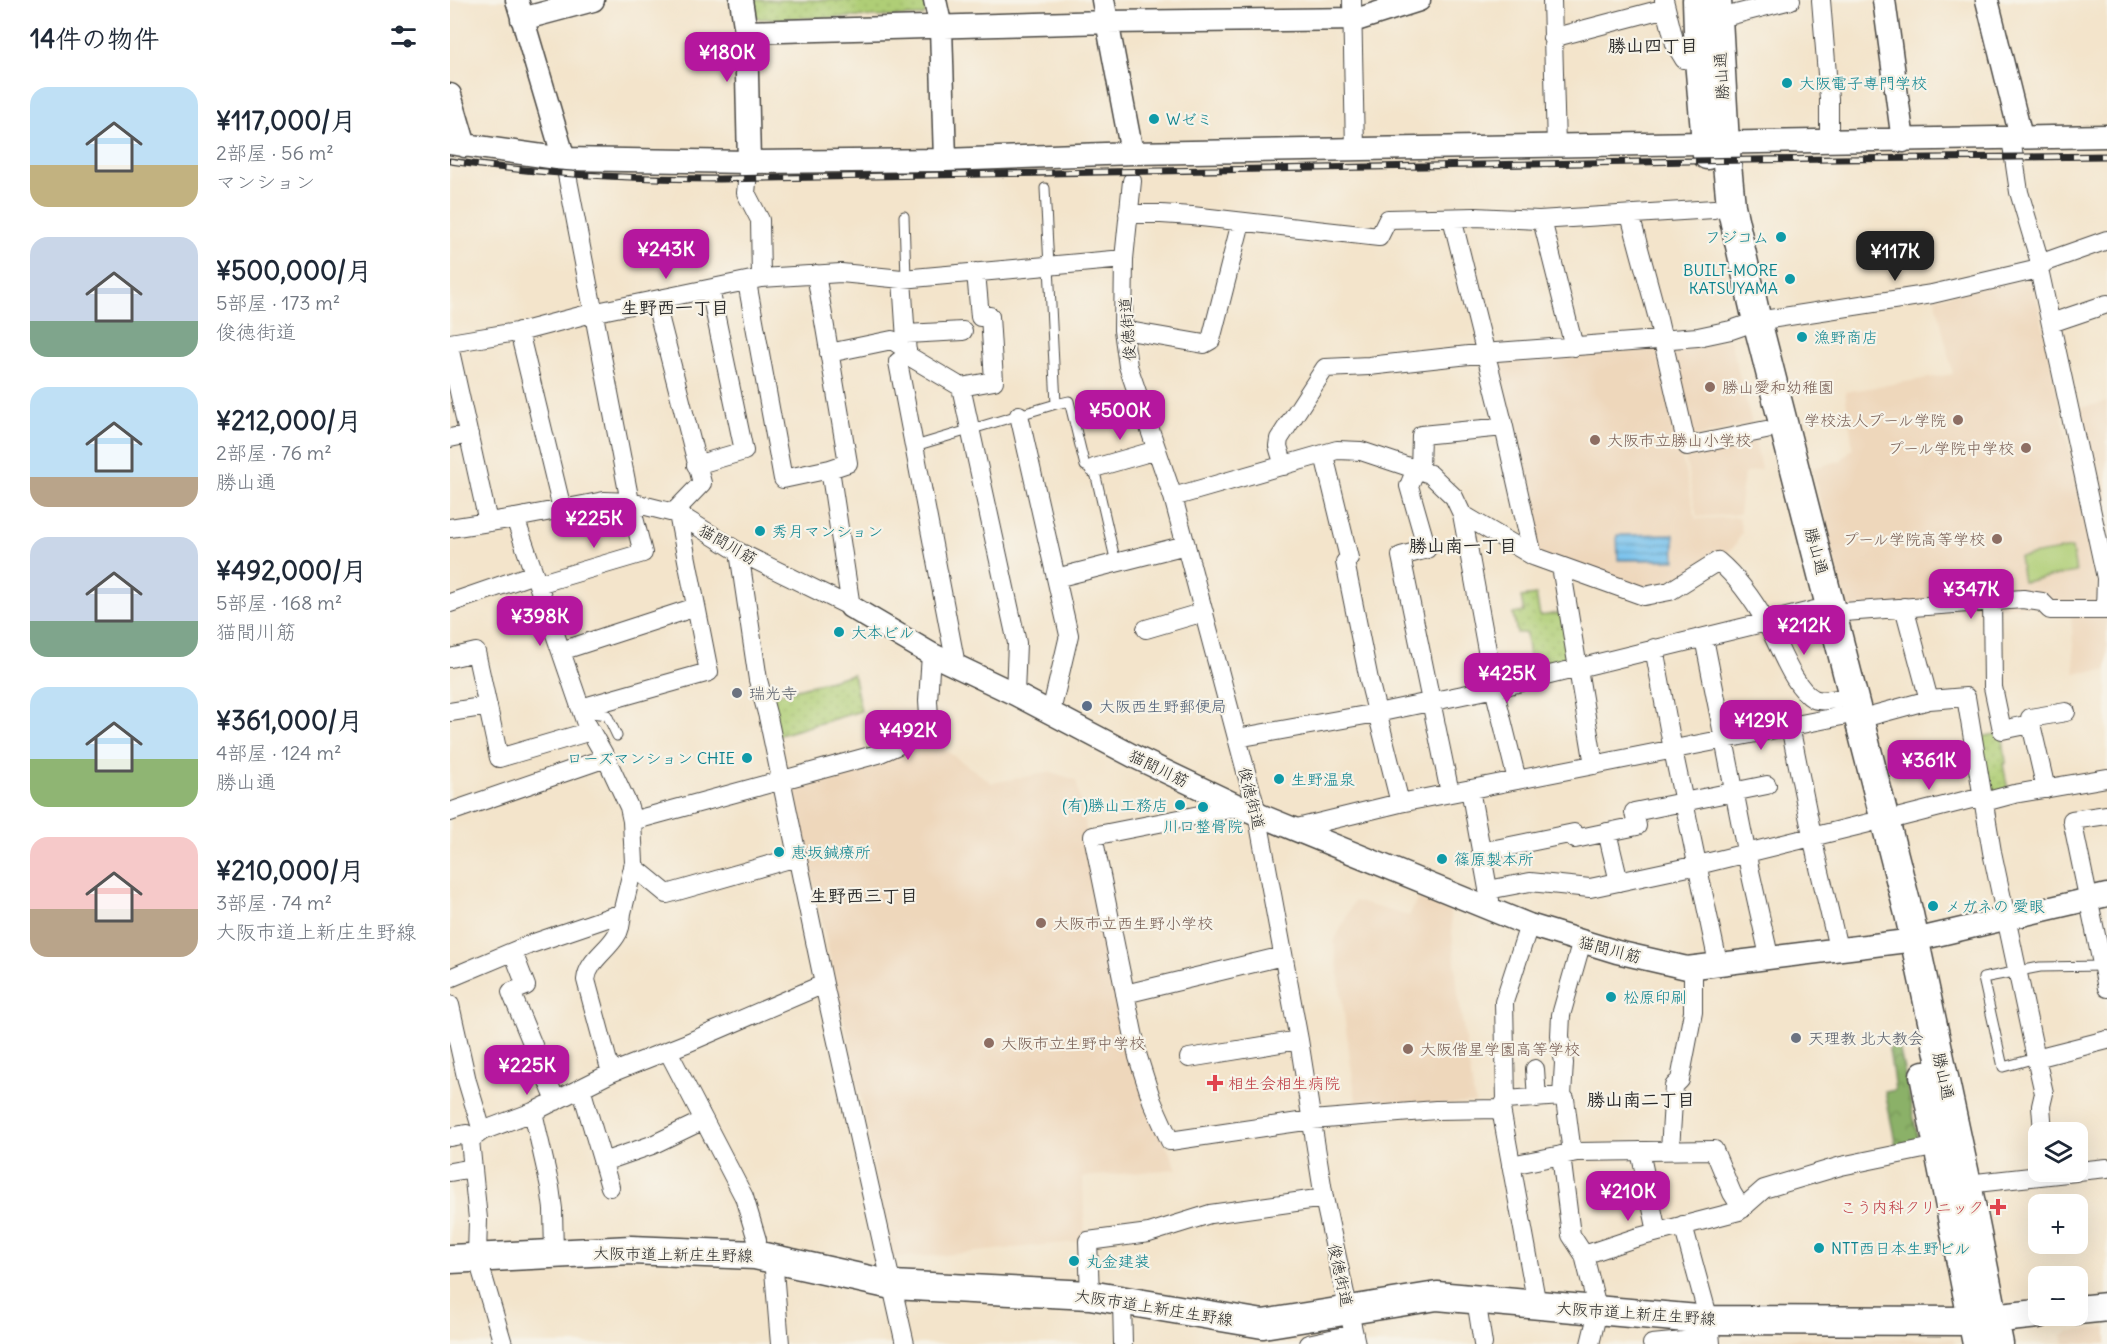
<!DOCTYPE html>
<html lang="ja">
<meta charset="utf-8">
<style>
:root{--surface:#fff;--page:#f6f6f7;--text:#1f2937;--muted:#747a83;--accent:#b5179e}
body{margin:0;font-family:Delius,"Klee One",sans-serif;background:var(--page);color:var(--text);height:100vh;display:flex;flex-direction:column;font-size:22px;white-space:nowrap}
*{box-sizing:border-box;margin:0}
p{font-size:20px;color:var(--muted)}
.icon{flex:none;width:33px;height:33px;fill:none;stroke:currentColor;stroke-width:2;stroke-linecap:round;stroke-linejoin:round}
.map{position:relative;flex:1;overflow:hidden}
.drawer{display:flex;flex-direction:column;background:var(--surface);width:450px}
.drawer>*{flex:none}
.tools{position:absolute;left:1578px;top:1122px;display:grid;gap:12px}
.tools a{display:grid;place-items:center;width:60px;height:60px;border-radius:12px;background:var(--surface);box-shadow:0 6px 24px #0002;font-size:30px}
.price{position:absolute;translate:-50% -51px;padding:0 14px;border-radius:12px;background:var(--accent);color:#fff;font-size:20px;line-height:39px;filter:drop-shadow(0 2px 3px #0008)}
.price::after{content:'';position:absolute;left:50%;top:36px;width:18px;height:14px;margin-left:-9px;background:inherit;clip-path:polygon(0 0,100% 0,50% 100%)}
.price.current{background:#222;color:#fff}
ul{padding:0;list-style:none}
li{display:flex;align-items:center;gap:18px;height:150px;padding:0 30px}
li span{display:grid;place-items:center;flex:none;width:168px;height:120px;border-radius:18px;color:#555}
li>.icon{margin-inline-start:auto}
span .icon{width:72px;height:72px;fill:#fffc;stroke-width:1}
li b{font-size:26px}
h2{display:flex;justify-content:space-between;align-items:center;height:72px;padding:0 30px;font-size:26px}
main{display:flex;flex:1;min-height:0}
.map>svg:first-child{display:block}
.built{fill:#eed7bb}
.forest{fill:url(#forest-crowns);stroke:#5b6e49;stroke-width:1.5}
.park{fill:url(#park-dots);stroke:#6d7c50;stroke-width:1.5}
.pitch{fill:#afce76;stroke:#6d7c50;stroke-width:1.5}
.water{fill:url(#water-rules);stroke:#50768c;stroke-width:1.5}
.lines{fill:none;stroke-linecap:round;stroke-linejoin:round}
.service-casing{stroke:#494743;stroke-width:11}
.minor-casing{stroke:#494743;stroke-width:20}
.tertiary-casing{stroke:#494743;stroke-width:25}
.primary-casing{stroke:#494743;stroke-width:31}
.service{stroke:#fff;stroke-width:9}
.minor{stroke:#fff;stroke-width:18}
.tertiary{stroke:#fff;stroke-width:22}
.primary{stroke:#fff;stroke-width:28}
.rail-casing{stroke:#2b2b2b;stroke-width:7}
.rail{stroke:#f7f3e8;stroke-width:4.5;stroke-dasharray:14;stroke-linecap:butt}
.culture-dot{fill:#0f9aa8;stroke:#f7f3e8;stroke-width:2}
.education-dot{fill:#8d6e63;stroke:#f7f3e8;stroke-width:2}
.worship-dot{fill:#6b7280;stroke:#f7f3e8;stroke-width:2}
.service-dot{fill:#5c6f8a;stroke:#f7f3e8;stroke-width:2}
.health-dot{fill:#e0444e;stroke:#f7f3e8;stroke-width:2}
.labels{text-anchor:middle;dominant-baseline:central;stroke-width:4.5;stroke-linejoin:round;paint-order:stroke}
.street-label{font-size:16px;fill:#2b2b2b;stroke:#f7f3e8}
.culture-label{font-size:16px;fill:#0d838f;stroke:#f7f3e8;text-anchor:start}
.education-label{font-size:16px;fill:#785e54;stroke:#f7f3e8;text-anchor:start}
.worship-label{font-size:16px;fill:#5b616d;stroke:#f7f3e8;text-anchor:start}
.service-label{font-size:16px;fill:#4e5e75;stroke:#f7f3e8;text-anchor:start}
.health-label{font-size:16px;fill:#be3a42;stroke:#f7f3e8;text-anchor:start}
.neighbourhood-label{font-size:18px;font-weight:bold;fill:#2b2b2b;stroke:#f7f3e8}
</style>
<main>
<section class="drawer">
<h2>14件の物件<svg class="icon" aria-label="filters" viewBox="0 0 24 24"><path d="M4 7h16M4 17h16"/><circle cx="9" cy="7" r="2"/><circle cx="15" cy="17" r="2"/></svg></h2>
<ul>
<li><span style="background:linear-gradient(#bfe0f5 65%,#c2b280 0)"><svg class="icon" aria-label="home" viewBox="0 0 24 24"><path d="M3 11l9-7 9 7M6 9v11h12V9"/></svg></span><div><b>¥117,000/月</b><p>2部屋 · 56 m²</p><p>マンション</p></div></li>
<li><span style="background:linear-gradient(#c9d6e8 70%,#7fa58c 0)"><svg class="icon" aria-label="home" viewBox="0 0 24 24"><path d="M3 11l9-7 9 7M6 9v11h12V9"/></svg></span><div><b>¥500,000/月</b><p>5部屋 · 173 m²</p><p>俊徳街道</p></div></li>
<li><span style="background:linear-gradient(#bfe0f5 75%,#b9a48a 0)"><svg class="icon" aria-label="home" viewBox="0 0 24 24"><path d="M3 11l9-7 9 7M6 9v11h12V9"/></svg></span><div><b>¥212,000/月</b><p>2部屋 · 76 m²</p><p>勝山通</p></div></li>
<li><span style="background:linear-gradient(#c9d6e8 70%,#7fa58c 0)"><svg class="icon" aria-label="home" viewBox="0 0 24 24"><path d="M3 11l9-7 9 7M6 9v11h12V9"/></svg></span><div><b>¥492,000/月</b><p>5部屋 · 168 m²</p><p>猫間川筋</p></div></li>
<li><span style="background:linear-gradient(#bfe0f5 60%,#8fb573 0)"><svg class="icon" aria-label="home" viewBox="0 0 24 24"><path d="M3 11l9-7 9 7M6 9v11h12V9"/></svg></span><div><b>¥361,000/月</b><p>4部屋 · 124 m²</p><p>勝山通</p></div></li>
<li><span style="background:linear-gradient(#f6c9c9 60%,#b9a48a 0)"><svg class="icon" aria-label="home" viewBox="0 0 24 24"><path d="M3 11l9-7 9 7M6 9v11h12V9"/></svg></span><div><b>¥210,000/月</b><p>3部屋 · 74 m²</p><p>大阪市道上新庄生野線</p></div></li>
</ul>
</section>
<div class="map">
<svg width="1657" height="1344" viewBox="0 0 1657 1344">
<defs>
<pattern id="forest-crowns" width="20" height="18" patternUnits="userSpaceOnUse" patternTransform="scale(1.5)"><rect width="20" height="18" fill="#8bb167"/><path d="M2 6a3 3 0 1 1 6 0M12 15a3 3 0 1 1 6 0" fill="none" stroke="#729055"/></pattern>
<pattern id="park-dots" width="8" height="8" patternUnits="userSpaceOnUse" patternTransform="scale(1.5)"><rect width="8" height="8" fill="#afce76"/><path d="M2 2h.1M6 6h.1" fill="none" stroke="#97b166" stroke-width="1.8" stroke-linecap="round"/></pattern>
<pattern id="water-rules" width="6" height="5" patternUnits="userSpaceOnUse" patternTransform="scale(1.5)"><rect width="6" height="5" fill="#74c1ee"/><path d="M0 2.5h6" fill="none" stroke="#5f9dc1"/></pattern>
</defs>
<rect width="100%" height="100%" fill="#f7f3e8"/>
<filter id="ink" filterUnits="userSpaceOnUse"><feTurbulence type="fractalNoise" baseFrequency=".0167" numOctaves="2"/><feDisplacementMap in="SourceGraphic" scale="12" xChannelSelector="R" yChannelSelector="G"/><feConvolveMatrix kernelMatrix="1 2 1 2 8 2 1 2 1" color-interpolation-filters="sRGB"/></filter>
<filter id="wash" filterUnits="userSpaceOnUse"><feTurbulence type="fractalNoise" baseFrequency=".008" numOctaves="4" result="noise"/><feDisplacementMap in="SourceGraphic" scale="24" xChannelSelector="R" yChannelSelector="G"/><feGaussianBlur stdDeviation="1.35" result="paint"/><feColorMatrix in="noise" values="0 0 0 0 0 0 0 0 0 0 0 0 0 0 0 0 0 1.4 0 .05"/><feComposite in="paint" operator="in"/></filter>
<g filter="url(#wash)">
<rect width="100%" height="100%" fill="#f3e4cb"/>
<path class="built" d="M1582,275L1651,599L1645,606L1396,607L1362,468L1390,461L1403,448L1395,392L1503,374L1485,298Z
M1280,340L1302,424L1239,439L1220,349Z
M1207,349L1246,519L1289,517L1292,533L1284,547L1271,557L1236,577L1195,591L1087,553L1044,363L1047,359Z
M1657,402V531H1650L1624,409Z
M1305,441L1311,469L1294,474L1289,514L1247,517L1235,458Z
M1621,615H1657V670L1625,673Z
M484,742L542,783L601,772L626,780L670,993L694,1098L727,1169L633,1177L635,1241L485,1256L441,1257L411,1098L342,784Z
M969,896L1000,910L1008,994L1025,1103L907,1108L884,942L904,901L959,916Z
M1657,1327V1344H1614L1612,1335L1620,1331Z
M1294,1339H1502L1507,1344H1288Z"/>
<path class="forest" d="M1448,1041L1468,1138L1466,1143L1446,1146L1435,1092L1445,1090L1439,1049Z"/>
<path class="park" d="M300,0H476L478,9L473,16L310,19L302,12Z
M1086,595L1090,616L1114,612L1119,665L1081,674L1076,633H1067L1063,614L1074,612L1071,597Z
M403,674L411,711L326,736L317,697Z
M1546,734L1553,738L1556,763L1553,764L1558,791L1534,795L1525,738Z"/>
<path class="pitch" d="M1622,548L1626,572L1573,582L1569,557Z"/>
<path class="water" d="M1224,534L1225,560H1168L1167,535Z"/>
</g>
<g filter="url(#ink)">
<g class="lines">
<defs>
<path id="service" d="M595,188L606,404L619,401L635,466L644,468L666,563
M454,216L456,278
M465,446L606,404
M137,708L141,713L157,715L167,736
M1586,1058L1553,1067L1533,978L1590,967L1653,966"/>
<path id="minor" d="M902,0L905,150
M1102,0L1106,146
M1214,0L1225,44L1234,59L1249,60
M1371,0L1379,99V140
M1267,15H1282L1341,0
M1102,38L1216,8
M1561,138L1569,192L1589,259V269L1656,578L1655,610
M299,162L296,193L310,220L311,278
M682,181L674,259L673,330L678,366L723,497L807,813L849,1040L874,1198L906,1344
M678,214H711L742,216L929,237L938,219L1025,217L1089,220L1264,209
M1180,215L1208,319L1237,446L1316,430
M1002,218L1054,427L1083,556
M1092,220L1124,347
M366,274L398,463L380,469
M452,279L457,355L448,362L506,665
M297,282L333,479L380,469L401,607
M205,300L252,483L223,513
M1601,323L1657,304
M673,330L754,344L761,340L791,222
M69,331L112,509
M456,334L513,331
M0,343L73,331L142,313L311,278L391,273L452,279L674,259
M0,351L38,522
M379,353L442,340L457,350
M457,355L511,387L567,643L565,694
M511,387L544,381L540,316L530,317L526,272
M569,415L619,635L601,712
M0,438L19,434
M874,455L899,558L895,562L919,680L950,803
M246,465L294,451L260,289
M834,466L828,446L829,439L875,368L919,366L1046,352L1248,337L1281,330L1307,321L1482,294L1589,269L1595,262L1657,240
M644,468L707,450
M966,469L959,486L977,549L951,556L1000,793
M970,471L971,435L1054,427
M723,497L887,450L911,451L980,474L1004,497L1012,514L1044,688L1067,780
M1012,514L1083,556L1194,596L1220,591L1268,561C1288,578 1304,601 1317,624C1329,644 1343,688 1364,699C1371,702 1380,700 1387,699
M0,528L65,518L154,501L180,502L228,514L289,552L401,607
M289,552L308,680L318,717L374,984L455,1344
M1111,566L1144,765
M606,578L736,545
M88,584L193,553L180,502L114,159
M1542,600L1543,687L1552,730L1581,724L1596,789
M0,603L84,574
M1454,607L1479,700
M696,629L754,612
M1254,638L1300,871L1319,956
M1204,648L1223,750L1268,963
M111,651L246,607
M0,658L26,652L49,758L141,731
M131,708L259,672L228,514
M0,712L38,706
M1409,719L1479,700L1516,697L1542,852L1586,1058L1657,1040
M1581,724L1580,718L1616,712
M1340,726L1366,855L1388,948
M787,738L927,713L1051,687L1365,610L1394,612L1573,599L1592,602L1600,610H1657
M1020,789L1040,900
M1534,802L1564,794L1657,778
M790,807L643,836L688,1057L702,1101L720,1141L862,1120L986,1110L1051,1109
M0,812L156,758
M1657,815L1622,820L1657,988
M182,821L428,754L480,731L478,701L481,654
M1435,821L1533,796
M843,829L950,803L1392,716
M1157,832L1169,882
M1031,852L1124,833L1125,839L1187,826L1184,812L1317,785
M183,866L217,894L347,857
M1038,890L1080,882L1140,888L1248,865L1419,823
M1079,925L1054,1002L1056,1100L1051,1109L1087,1305
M63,952L76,986L61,992L106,1101
M0,978L81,944L172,913L184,863L182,821L179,807L156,758L135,721L65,518
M675,994L833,956
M0,1005L17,1081L32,1131
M218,1051L294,1197L307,1240L305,1255
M739,1058L849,1040
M1586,1058L1594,1093L1591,1106L1593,1132
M1085,1069L1087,1099
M161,1073L136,980C138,961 156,952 166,936C171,929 171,921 172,913
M131,1088L160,1187
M1056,1100L1112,1096
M83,1112L100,1187L103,1209L104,1253
M0,1137L16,1134L20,1140
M1220,1150L1224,1086L1230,1080L1243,1012V968
M1190,1151L1207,1232
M1122,1153L1115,1099L1112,1096L1114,1063L1110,1036L1111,1015L1132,941
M1111,1155L1121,1235L1134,1255L1148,1311L1140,1344
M153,1162L202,1145L254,1120
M1061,1165L1127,1152L1264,1150L1282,1193L1292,1209
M1628,1171L1657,1168
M0,1172L23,1168
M1517,1184L1626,1172
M1233,1225L1259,1320L1261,1344
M1134,1255L1185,1238L1289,1211L1314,1189L1391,1166L1488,1146
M323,1258L330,1344
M640,1295L638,1241L699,1233L760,1214L874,1198
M1026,1299L1033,1344
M672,1301L673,1344
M53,1344L27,1256L28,1219L20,1140L32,1131L83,1112L161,1073L237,1043L374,984
M858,1344L904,1334
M1202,1344L1244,1340L1259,1320"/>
<path id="tertiary" d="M67,0L114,159
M291,0L296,32L299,162
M485,0L491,28L495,160
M653,0L682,153
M1434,0L1453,141
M1537,0L1571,137
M72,19L143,0
M296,32L657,22L909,19L969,0
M0,95L15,146
M0,143L114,159L299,162L495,160L682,153L1657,136
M401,607L481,654L565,694L685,757L790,807L1079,925L1167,952L1237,968L1465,940L1657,895"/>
<path id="primary" d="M1247,0L1249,60L1257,155
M1267,0L1275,144L1281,206L1307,321L1459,914L1517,1184L1549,1344
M1474,1075L1527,1344
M0,1259L181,1250L305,1255L442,1285L640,1295L813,1324L987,1296L1259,1320L1522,1321L1588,1314
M1628,1310L1657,1307"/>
</defs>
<use href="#service" class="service-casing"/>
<use href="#minor" class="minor-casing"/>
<use href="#tertiary" class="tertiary-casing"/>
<use href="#primary" class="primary-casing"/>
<use href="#service" class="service"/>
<use href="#minor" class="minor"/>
<use href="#tertiary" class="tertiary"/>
<use href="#primary" class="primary"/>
<defs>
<path id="rail" d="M0,161C90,174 179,179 269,179L1297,160L1657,156"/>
</defs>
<use href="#rail" class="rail-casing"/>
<use href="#rail" class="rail"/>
</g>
</g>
<g class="culture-dot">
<circle cx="1337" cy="83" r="6"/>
<circle cx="704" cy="119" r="6"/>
<circle cx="1331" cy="237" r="6"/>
<circle cx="1340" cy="279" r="6"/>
<circle cx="1352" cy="337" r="6"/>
<circle cx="310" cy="531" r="6"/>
<circle cx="389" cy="632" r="6"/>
<circle cx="297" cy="758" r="6"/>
<circle cx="829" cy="779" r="6"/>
<circle cx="730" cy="805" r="6"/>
<circle cx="753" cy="807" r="6"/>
<circle cx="329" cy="852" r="6"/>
<circle cx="992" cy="859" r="6"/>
<circle cx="1483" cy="906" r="6"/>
<circle cx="1161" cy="997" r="6"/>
<circle cx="1369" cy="1248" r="6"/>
<circle cx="624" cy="1261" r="6"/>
</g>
<g class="education-dot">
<circle cx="1260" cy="387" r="6"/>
<circle cx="1508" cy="420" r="6"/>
<circle cx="1145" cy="440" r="6"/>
<circle cx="1576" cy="448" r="6"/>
<circle cx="1547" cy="539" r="6"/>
<circle cx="591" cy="923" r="6"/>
<circle cx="539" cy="1043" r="6"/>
<circle cx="958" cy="1049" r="6"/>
</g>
<g class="worship-dot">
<circle cx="287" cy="693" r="6"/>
<circle cx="1346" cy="1038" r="6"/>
</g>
<circle class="service-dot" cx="637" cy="706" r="6"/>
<g class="health-dot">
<path d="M762 1074h6v6h6v6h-6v6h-6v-6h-6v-6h6z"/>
<path d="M1545 1198h6v6h6v6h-6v6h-6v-6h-6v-6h6z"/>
</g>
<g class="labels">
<g class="street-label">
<text transform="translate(1271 76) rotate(-93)">勝山通</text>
<text transform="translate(677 329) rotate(-94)">俊徳街道</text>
<text transform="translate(278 544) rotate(30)">猫間川筋</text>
<text transform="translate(1367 551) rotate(75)">勝山通</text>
<text transform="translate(709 768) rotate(26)">猫間川筋</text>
<text transform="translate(802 798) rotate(76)">俊徳街道</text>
<text transform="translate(1160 949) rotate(15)">猫間川筋</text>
<text transform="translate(1494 1076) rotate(78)">勝山通</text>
<text transform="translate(223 1254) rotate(1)">大阪市道上新庄生野線</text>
<text transform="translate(891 1275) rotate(78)">俊徳街道</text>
<text transform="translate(704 1307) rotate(9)">大阪市道上新庄生野線</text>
<text transform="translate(1186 1313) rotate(4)">大阪市道上新庄生野線</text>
</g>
<g class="culture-label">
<text x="1349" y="83">大阪電子専門学校</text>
<text x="716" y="119">Wゼミ</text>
<text x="1319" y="237" text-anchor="end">フジコム</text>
<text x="1328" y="270" text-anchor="end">BUILT-MORE<tspan x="1328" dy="18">KATSUYAMA</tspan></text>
<text x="1364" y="337">漁野商店</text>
<text x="322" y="531">秀月マンション</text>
<text x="401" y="632">大本ビル</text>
<text x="285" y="758" text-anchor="end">ローズマンション CHIE</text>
<text x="841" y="779">生野温泉</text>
<text x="718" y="805" text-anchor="end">(有)勝山工務店</text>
<text x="753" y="826" text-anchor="middle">川口整骨院</text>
<text x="341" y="852">恵坂鍼療所</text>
<text x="1004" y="859">篠原製本所</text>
<text x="1495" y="906">メガネの 愛眼</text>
<text x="1173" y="997">松原印刷</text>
<text x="1381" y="1248">NTT西日本生野ビル</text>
<text x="636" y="1261">丸金建装</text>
</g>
<g class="education-label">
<text x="1272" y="387">勝山愛和幼稚園</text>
<text x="1496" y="420" text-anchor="end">学校法人プール学院</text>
<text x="1157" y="440">大阪市立勝山小学校</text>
<text x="1564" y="448" text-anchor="end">プール学院中学校</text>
<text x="1535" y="539" text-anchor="end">プール学院高等学校</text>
<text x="603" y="923">大阪市立西生野小学校</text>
<text x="551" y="1043">大阪市立生野中学校</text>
<text x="970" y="1049">大阪偕星学園高等学校</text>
</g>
<g class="worship-label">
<text x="299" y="693">瑞光寺</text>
<text x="1358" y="1038">天理教 北大教会</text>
</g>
<g class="service-label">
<text x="649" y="706">大阪西生野郵便局</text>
</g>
<g class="health-label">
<text x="778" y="1083">相生会相生病院</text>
<text x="1534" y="1207" text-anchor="end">こう内科クリニック</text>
</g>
<g class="neighbourhood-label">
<text x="1203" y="45">勝山四丁目</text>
<text x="225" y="307">生野西一丁目</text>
<text x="1013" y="545">勝山南一丁目</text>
<text x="414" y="895">生野西三丁目</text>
<text x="1191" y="1099">勝山南二丁目</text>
</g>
</g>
</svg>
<div class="tools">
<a><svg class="icon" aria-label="layers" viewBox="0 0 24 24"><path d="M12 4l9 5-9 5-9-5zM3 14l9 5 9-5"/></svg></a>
<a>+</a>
<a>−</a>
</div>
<b class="price" style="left:277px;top:83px">¥180K</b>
<b class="price" style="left:216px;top:280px">¥243K</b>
<b class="price current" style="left:1445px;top:282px">¥117K</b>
<b class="price" style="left:670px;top:441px">¥500K</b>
<b class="price" style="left:144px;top:549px">¥225K</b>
<b class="price" style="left:1521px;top:620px">¥347K</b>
<b class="price" style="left:90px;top:647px">¥398K</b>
<b class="price" style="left:1354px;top:656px">¥212K</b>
<b class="price" style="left:1057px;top:704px">¥425K</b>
<b class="price" style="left:1311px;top:751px">¥129K</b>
<b class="price" style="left:458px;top:761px">¥492K</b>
<b class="price" style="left:1479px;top:791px">¥361K</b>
<b class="price" style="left:77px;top:1096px">¥225K</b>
<b class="price" style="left:1178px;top:1222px">¥210K</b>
</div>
</main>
